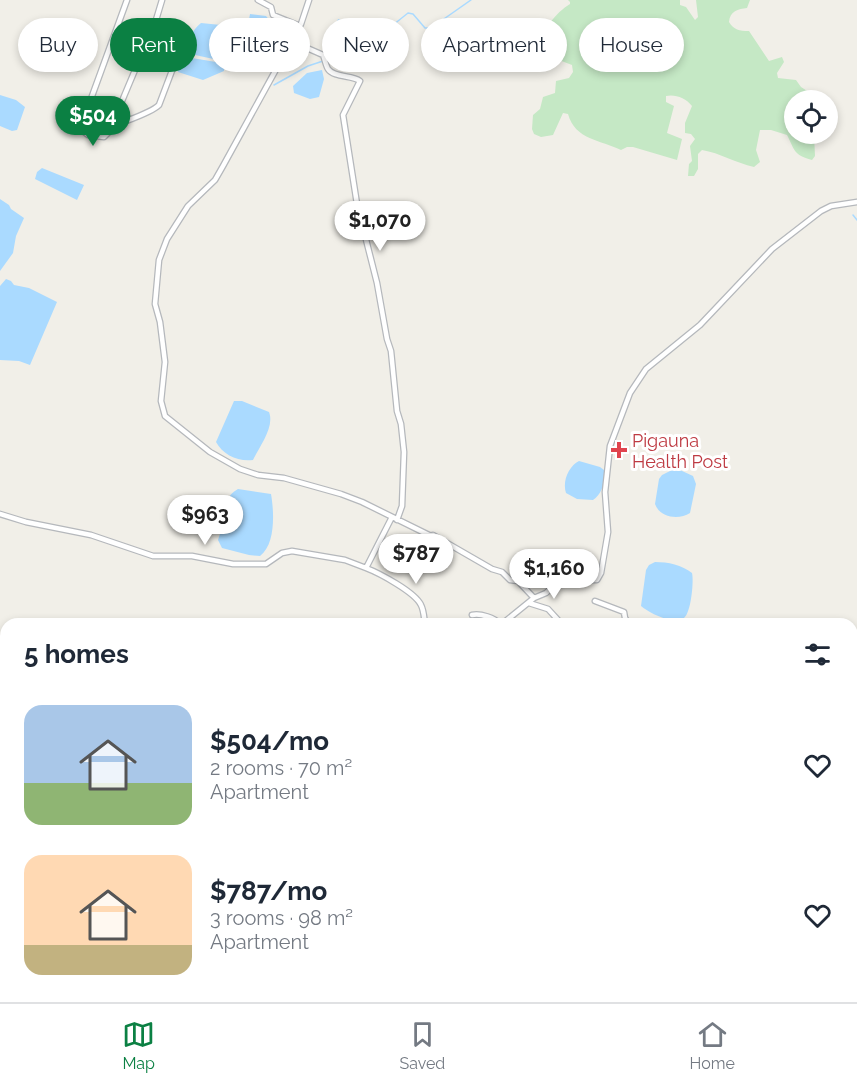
<!DOCTYPE html>
<meta charset="utf-8">
<style>
:root{--surface:#fff;--page:#f2f2f3;--text:#1f2937;--muted:#747a83;--line:#e0e1e3;--accent:#0b8043}
body{margin:0;font-family:Raleway,sans-serif;background:var(--page);color:var(--text);height:100vh;display:flex;flex-direction:column;font-size:22px;white-space:nowrap}
*{box-sizing:border-box;margin:0}
p{font-size:20px;color:var(--muted)}
.icon{flex:none;width:33px;height:33px;fill:none;stroke:currentColor;stroke-width:2;stroke-linecap:round;stroke-linejoin:round}
.map{position:relative;flex:1;overflow:hidden}
.sheet{position:absolute;left:0px;top:618px;width:858px;height:384px;display:flex;flex-direction:column;background:var(--surface);border-radius:18px 18px 0 0;box-shadow:0 3px 9px #0003}
.sheet>*{flex:none}
.hud{position:absolute;left:18px;top:18px;width:822px;height:54px;display:flex;gap:12px}
.fabs{position:absolute;left:784px;top:90px;display:grid;gap:12px}
.fabs a{display:grid;place-items:center;width:54px;height:54px;border-radius:50%;background:var(--surface);box-shadow:0 3px 9px #0003;font-size:30px}
.price{position:absolute;translate:-50% -51px;padding:0 14px;border-radius:21px;background:#fff;color:#222;font-size:20px;line-height:39px;filter:drop-shadow(0 2px 3px #0008)}
.price::after{content:'';position:absolute;left:50%;top:36px;width:18px;height:14px;margin-left:-9px;background:inherit;clip-path:polygon(0 0,100% 0,50% 100%)}
.price.on{background:var(--accent);color:#fff}
ul{padding:0;list-style:none}
li{display:flex;align-items:center;gap:18px;height:150px;padding:0 24px}
li span{display:grid;place-items:center;flex:none;width:168px;height:120px;border-radius:18px;color:#555}
li>.icon{margin-inline-start:auto}
span .icon{width:72px;height:72px;fill:#fffc;stroke-width:1}
li b{font-size:26px}
h2{display:flex;justify-content:space-between;align-items:center;height:72px;padding:0 24px;font-size:26px}
.pill{padding:0 21px;border-radius:27px;background:var(--surface);box-shadow:0 3px 9px #0003;font-size:21px;line-height:54px}
.pill.on{background:var(--accent);color:#fff}
.tab-bar{display:flex;justify-content:space-around;align-items:center;height:84px;border-top:2px solid var(--line);background:var(--surface);font-size:16px;color:var(--muted)}
.tab-bar a{display:grid;justify-items:center;gap:3px}
.tab-bar .on{color:var(--accent)}
.map>svg:first-child{display:block}
.green{fill:#c5e8c5}
.water{fill:#aadaff}
.lines{fill:none;stroke-linecap:round;stroke-linejoin:round}
.stream{stroke:#aadaff;stroke-width:1.5}
.street-casing{stroke:#b5b8bc;stroke-width:7}
.street{stroke:#fff;stroke-width:4.5}
.health-dot{fill:#e0444e;stroke:#fff;stroke-width:2}
.labels{text-anchor:middle;dominant-baseline:central;stroke-width:6;stroke-linejoin:round;paint-order:stroke}
.health-label{font-size:18px;fill:#be3a42;stroke:#fff;text-anchor:start}
</style>
<div class="map">
<svg width="857" height="1002" viewBox="0 0 857 1002">
<rect width="100%" height="100%" fill="#f1efe8"/>
<path class="green" d="M568,0H680V5L686,7L695,20L698,17L696,0H750L747,8C738,9 730,11 729,22C734,30 739,31 749,31L769,61L782,57L784,62L777,73L778,78L796,80L801,87L818,98V100H795V134H814L815,156L812,160C793,155 795,150 787,135L771,130H760L756,150L760,162L754,167C736,163 720,153 702,150L698,154V169L694,176H688L689,164L692,161L690,146L695,139L691,134L685,133V123L692,106C686,98 675,94 666,96V102L674,106L667,133L682,139L677,160L633,147H627L621,150C601,140 575,140 568,114L563,113L553,135L541,137L534,134L532,129L533,115L540,109L543,97L555,93L556,81L569,78L573,72L572,65L543,54C538,34 554,14 570,4V2Z"/>
<path class="water" d="M250,14L266,16L272,23V34L265,41L246,36Z
M338,19L359,26V34L348,47L342,48L331,38Z
M201,23L221,25L226,27L229,41L225,66L218,60L186,53C185,43 193,29 201,23Z
M186,57L216,62L224,67V71L203,80L178,72L177,69Z
M322,70L324,79L319,97L310,99L294,93L293,86L307,73Z
M0,95L16,100L25,107L17,130L12,131L0,126Z
M74,97L85,101V111L82,121L74,122L60,113L62,106L70,105Z
M42,168L84,185L77,200L35,179L37,172Z
M0,199L9,205L11,209L24,218L16,236L13,253L0,271Z
M6,279L11,281L14,285L29,288L57,302L30,365L19,361L0,360V286Z
M234,401H242L269,412C275,427 259,447 253,460C238,462 223,455 216,442Z
M579,461L600,467L604,470C606,481 602,494 593,500L577,499L566,493C562,481 569,466 579,461Z
M672,470H680L693,476L696,484L690,513C679,520 660,518 655,504L659,479L662,475Z
M238,489L271,494C274,511 276,544 260,556L249,555L222,548L218,540C220,533 223,527 224,520C227,506 224,497 238,489Z
M655,562C668,562 682,565 692,573C694,581 691,613 684,618C675,626 649,613 641,606L646,570L649,565Z"/>
<g class="lines">
<path class="stream" d="M274,85L308,66L350,52L358,41L372,32L393,25L408,13L413,14L425,28H431L471,0
M853,215L857,220
M852,837L857,819
M852,884L857,895
M664,1002L665,996
M856,1002L857,995"/>
<defs>
<path id="street" d="M127,0L80,129L88,135L104,137L109,132L156,20L162,0
M258,0L271,7L273,15L300,26
M309,0L301,24L223,166L215,180L188,206L167,239L159,260L155,304L160,322L165,362L161,401L165,416L210,452L240,469L258,475L284,478L341,494L362,502L431,536L433,535L492,569L502,572L510,580L518,581L534,598
M291,41L323,55C325,60 326,66 328,69C334,78 352,75 360,81L343,115L357,204L377,283L387,339L391,351L397,411L401,424L404,452L402,506L397,520
M111,127C124,121 150,114 159,105L187,31L156,20
M0,514L26,522L91,535L153,556H192L233,564H266L282,553L292,551L345,560L366,568L392,517
M366,568C379,573 415,592 421,605C424,611 424,618 425,624
M595,601L624,612L625,618L629,624
M529,603L548,609L559,621L566,624
M472,615C481,613 494,618 501,624
M425,624H435
M502,624L534,598L546,593L560,580H597L601,573L608,532L605,492L610,446L630,393L646,369L700,325L772,249L821,211L831,206L857,202
M571,996L576,1002
M229,1002L230,996"/>
</defs>
<use href="#street" class="street-casing"/>
<use href="#street" class="street"/>
</g>
<path class="health-dot" d="M616 441h6v6h6v6h-6v6h-6v-6h-6v-6h6z"/>
<g class="labels">
<g class="health-label">
<text x="632" y="440">Pigauna<tspan x="632" dy="21">Health Post</tspan></text>
</g>
</g>
</svg>
<div class="fabs">
<a><svg class="icon" aria-label="locate" viewBox="0 0 24 24"><circle cx="12" cy="12" r="6"/><path d="M12 2v4M12 18v4M2 12h4M18 12h4"/></svg></a>
</div>
<b class="price on" style="left:93px;top:147px">$504</b>
<b class="price" style="left:380px;top:252px">$1,070</b>
<b class="price" style="left:205px;top:546px">$963</b>
<b class="price" style="left:416px;top:585px">$787</b>
<b class="price" style="left:554px;top:600px">$1,160</b>
<div class="hud">
<a class="pill">Buy</a>
<a class="pill on">Rent</a>
<a class="pill">Filters</a>
<a class="pill">New</a>
<a class="pill">Apartment</a>
<a class="pill">House</a>
</div>
<section class="sheet">
<h2>5 homes<svg class="icon" aria-label="filters" viewBox="0 0 24 24"><path d="M4 7h16M4 17h16"/><circle cx="9" cy="7" r="2"/><circle cx="15" cy="17" r="2"/></svg></h2>
<ul>
<li><span style="background:linear-gradient(#a9c7e8 65%,#8fb573 0)"><svg class="icon" aria-label="home" viewBox="0 0 24 24"><path d="M3 11l9-7 9 7M6 9v11h12V9"/></svg></span><div><b>$504/mo</b><p>2 rooms · 70 m²</p><p>Apartment</p></div><svg class="icon" aria-label="heart" viewBox="0 0 24 24"><path d="M12 20l-8-8c-3-5 5-10 8-4 3-6 11-1 8 4z"/></svg></li>
<li><span style="background:linear-gradient(#ffd9b3 75%,#c2b280 0)"><svg class="icon" aria-label="home" viewBox="0 0 24 24"><path d="M3 11l9-7 9 7M6 9v11h12V9"/></svg></span><div><b>$787/mo</b><p>3 rooms · 98 m²</p><p>Apartment</p></div><svg class="icon" aria-label="heart" viewBox="0 0 24 24"><path d="M12 20l-8-8c-3-5 5-10 8-4 3-6 11-1 8 4z"/></svg></li>
</ul>
</section>
</div>
<nav class="tab-bar">
<a class="on"><svg class="icon" aria-label="map" viewBox="0 0 24 24"><path d="M3 6l6-2 6 2 6-2v14l-6 2-6-2-6 2zM9 4v14M15 6v14"/></svg>Map</a>
<a><svg class="icon" aria-label="saved" viewBox="0 0 24 24"><path d="M7 4h10v16l-5-4-5 4z"/></svg>Saved</a>
<a><svg class="icon" aria-label="home" viewBox="0 0 24 24"><path d="M3 11l9-7 9 7M6 9v11h12V9"/></svg>Home</a>
</nav>
